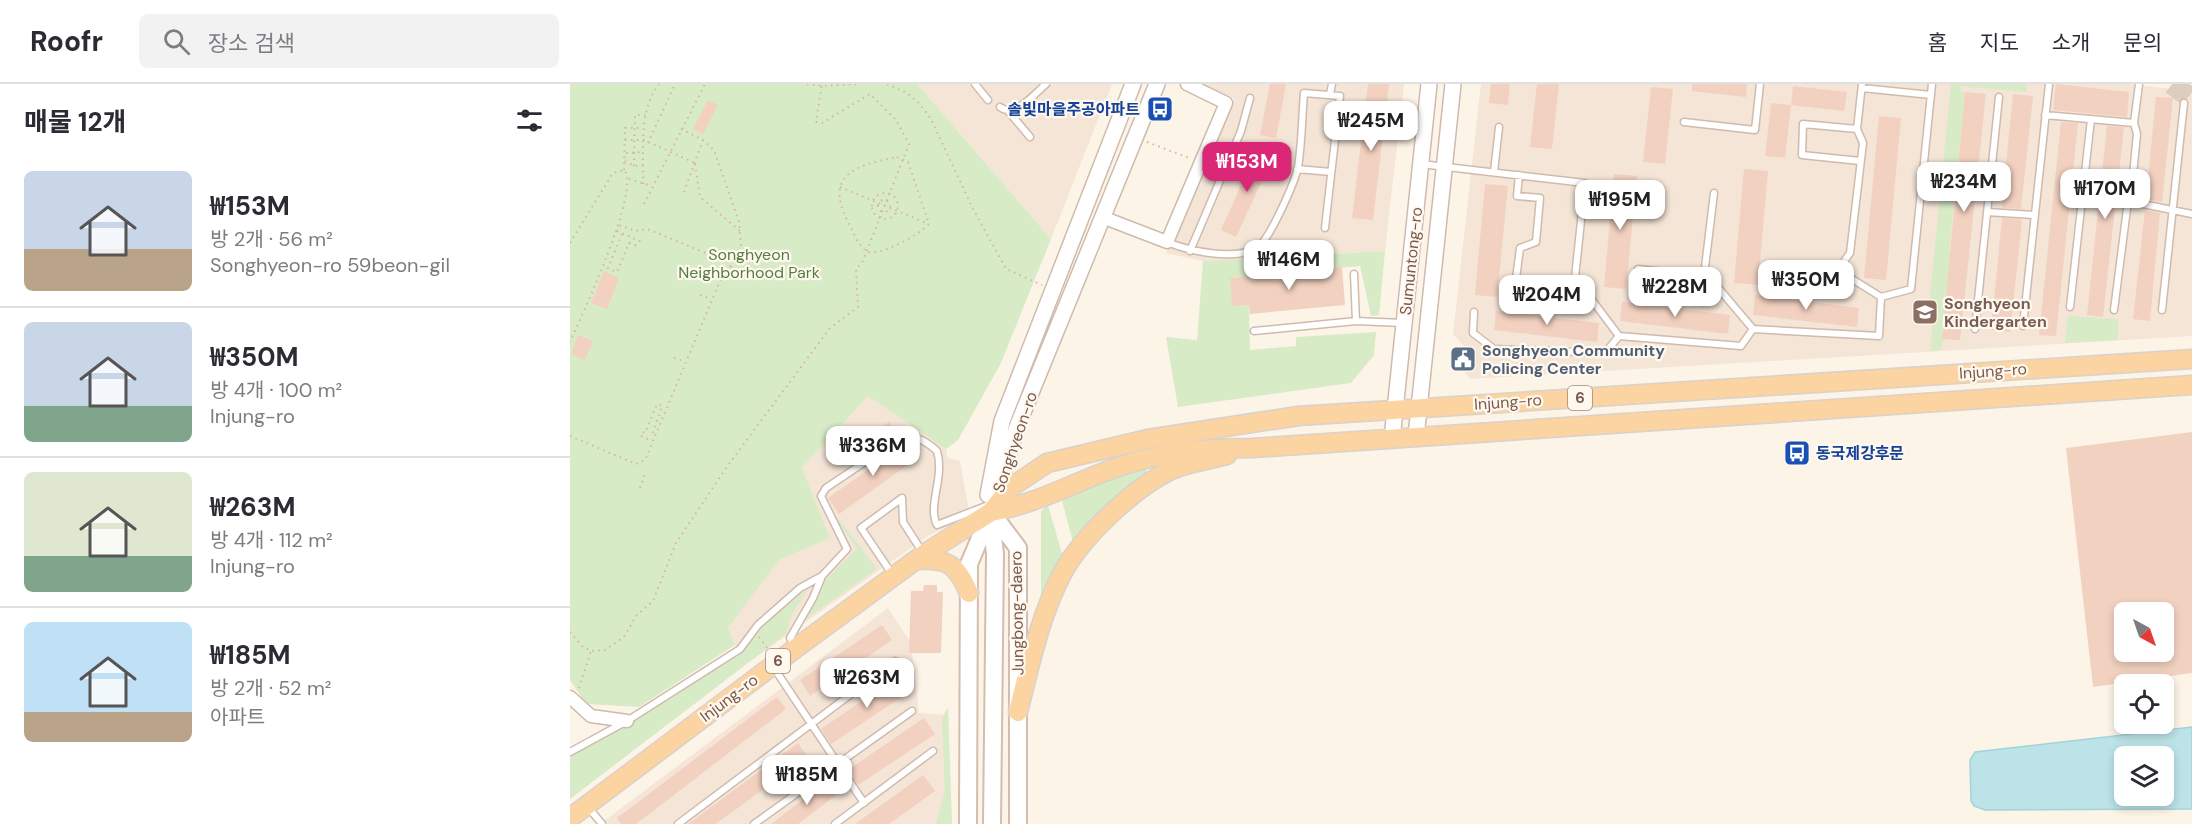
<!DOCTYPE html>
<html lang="ko">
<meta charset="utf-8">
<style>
:root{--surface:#fff;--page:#f2f2f3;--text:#2b2b33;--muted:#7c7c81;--line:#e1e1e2;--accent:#db2777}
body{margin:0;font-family:"DM Sans","Noto Sans KR",sans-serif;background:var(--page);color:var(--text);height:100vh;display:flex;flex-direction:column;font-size:22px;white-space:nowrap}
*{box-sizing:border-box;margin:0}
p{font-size:20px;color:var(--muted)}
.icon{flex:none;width:33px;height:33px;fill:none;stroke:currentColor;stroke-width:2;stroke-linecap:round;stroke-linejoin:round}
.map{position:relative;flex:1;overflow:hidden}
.sheet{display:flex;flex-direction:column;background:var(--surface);width:570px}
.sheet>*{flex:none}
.needle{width:39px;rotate:140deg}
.tools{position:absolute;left:1544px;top:518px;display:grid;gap:12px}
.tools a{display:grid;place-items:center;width:60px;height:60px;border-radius:9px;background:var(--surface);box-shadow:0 3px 9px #0003;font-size:30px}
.price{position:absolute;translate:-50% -51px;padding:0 14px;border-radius:12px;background:#fff;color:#222;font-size:20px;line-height:39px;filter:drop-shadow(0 2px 3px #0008)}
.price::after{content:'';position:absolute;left:50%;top:36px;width:18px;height:14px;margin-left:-9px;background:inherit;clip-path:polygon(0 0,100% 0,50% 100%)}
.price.active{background:var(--accent);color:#fff}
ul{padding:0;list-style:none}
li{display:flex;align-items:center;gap:18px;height:150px;padding:0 24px}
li+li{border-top:2px solid var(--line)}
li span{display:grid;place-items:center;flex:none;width:168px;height:120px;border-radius:9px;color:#555}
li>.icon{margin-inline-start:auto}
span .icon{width:72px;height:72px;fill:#fffc;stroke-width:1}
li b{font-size:26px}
h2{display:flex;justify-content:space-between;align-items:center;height:72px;padding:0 24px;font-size:26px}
header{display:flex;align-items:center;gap:36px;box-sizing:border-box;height:84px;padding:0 30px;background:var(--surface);border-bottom:2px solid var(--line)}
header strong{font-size:28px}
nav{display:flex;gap:33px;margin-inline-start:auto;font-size:21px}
.search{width:420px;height:54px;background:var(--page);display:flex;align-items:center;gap:15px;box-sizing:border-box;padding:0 21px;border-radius:9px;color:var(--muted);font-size:22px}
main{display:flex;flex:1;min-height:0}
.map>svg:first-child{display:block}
.residential{fill:#f4e5d7}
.green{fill:#d7ebc6}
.water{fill:#bce3e7;stroke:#a2d3d9;stroke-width:1.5;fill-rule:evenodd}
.building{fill:#f2d1c0;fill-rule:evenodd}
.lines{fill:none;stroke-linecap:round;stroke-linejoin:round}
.motorway-tunnel{stroke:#dccdc1;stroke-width:21;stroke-dasharray:21 10;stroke-linecap:butt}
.service-casing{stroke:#cfbbad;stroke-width:9}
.minor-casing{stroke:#cfbbad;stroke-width:15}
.tertiary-casing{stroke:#cfbbad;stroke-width:18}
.secondary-casing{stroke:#d5bdad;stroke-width:20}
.primary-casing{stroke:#d9d1cd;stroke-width:21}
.path{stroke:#d8b4a2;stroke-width:2;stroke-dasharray:1.5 4.5;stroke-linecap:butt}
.service{stroke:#fff;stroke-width:6}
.minor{stroke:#fff;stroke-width:12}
.tertiary{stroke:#fff;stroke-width:15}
.secondary{stroke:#fff;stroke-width:16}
.primary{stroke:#fbd4a1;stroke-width:18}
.labels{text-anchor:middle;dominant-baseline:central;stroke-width:4.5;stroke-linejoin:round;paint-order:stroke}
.shield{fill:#fff8ef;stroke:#a0897c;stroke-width:1.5}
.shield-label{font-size:15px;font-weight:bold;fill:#78594b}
.transit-label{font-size:16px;font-weight:bold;fill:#164399;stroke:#fff8ef;text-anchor:end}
.park-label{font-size:16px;fill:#577d43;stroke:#fff8ef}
.street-label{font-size:16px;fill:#78594b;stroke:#fff8ef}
.education-label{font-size:16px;font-weight:bold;fill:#785e54;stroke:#fff8ef;text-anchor:start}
.service-label{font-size:16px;font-weight:bold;fill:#4e5e75;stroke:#fff8ef;text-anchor:start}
</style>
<header>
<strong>Roofr</strong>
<div class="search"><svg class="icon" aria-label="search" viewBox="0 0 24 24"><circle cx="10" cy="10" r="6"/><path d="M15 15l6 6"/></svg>장소 검색</div>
<nav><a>홈</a><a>지도</a><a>소개</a><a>문의</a></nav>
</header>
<main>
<section class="sheet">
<h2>매물 12개<svg class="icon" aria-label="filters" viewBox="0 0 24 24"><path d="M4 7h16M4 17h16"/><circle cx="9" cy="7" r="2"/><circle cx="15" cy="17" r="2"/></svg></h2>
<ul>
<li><span style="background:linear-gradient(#c9d6e8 65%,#b9a48a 0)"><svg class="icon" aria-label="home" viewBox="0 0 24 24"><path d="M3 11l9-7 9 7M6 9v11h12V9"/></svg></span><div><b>₩153M</b><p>방 2개 · 56 m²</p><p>Songhyeon-ro 59beon-gil</p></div></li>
<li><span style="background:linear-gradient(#c9d6e8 70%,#7fa58c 0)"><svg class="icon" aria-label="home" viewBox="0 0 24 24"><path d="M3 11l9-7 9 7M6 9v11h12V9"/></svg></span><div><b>₩350M</b><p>방 4개 · 100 m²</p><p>Injung-ro</p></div></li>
<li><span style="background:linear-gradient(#dfe7d0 70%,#7fa58c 0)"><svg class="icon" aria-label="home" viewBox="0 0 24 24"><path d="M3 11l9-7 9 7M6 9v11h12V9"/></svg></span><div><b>₩263M</b><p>방 4개 · 112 m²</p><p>Injung-ro</p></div></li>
<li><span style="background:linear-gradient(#bfe0f5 75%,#b9a48a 0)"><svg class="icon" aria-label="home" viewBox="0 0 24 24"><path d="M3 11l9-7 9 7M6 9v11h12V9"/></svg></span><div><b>₩185M</b><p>방 2개 · 52 m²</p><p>아파트</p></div></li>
</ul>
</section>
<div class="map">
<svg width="1622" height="740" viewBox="0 0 1622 740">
<rect width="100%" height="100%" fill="#fdf4e8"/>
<path class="residential" d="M347,0H542L481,155Z
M634,0H834L815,167L633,177L596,169L665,15Z
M911,0H1557L1622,7V252L900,295L893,286L905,275L883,250Z
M298,312L376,365L378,374L390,377L400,432L358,452L179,578L165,561L158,544L209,476L260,454L232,384Z
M318,524L341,559L349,629L378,631L382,740H30Z"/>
<path class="green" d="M0,0H347L481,155L431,279L388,356L376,365L298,312L232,384L260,454L209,476L158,544L165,561L69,623L16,620L0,596Z
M1381,0H1457L1456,8L1390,2V7L1395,8L1379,168L1400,171L1370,266L1360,267L1365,223L1359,222Z
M815,167L809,231L801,232L790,182L660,194L663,222L679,221L680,266L726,262V253L806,248L804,271L781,299L608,323L596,253L627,256L633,177Z
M1498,232L1548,235V256L1495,259Z
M575,384L577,388L538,420L503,458L491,413L539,394Z
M478,421L493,473L471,517V427Z
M269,435L307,485L230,539L251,509L253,498L287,465L268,438Z
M238,505L222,530L216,550L0,715V673L57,641L176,563C189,540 217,522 238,505Z
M378,623L382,740H366L375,707L372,634Z"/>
<path class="water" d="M1622,643V725L1415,726L1404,722L1401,717L1400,676L1405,668ZM1554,672H1593V711H1554Z"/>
<path class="building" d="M700,0H716L706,54L690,51Z
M798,0H819L803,136L782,134Z
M921,0H940L938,21L919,19Z
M967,0H989L982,65L960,63Z
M1122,0H1177L1176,13L1122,7Z
M1486,0L1559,8L1557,33L1483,26Z
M1223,2L1277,8L1274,27L1221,21Z
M1081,3L1103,5L1095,80L1073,78Z
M1395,8L1416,10L1390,256L1372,255Z
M1443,10L1463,12L1451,125L1433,124L1432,121Z
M1586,13L1603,14L1592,118L1576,115Z
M138,16L148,21L133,50L123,45Z
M1201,19L1221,21L1215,74L1195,72Z
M1309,32L1331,34L1316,196L1294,194Z
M1491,38L1508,39L1486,252L1469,251Z
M1537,42L1554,43L1533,233L1517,231Z
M687,66L703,73L666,153L651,146Z
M1174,85L1198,87L1188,201L1164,199Z
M1044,90L1067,92L1056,205L1034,203Z
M915,100L938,102L927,213L905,211Z
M1575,126L1590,129L1580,237L1563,235Z
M1432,134L1450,135L1452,138L1440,248L1421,246Z
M772,183L775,221L680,230L679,221L662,222L660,194Z
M34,187L49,194L37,225L21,219Z
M1185,211L1289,224L1287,243L1183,231Z
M1052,218L1160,231L1158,250L1050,237Z
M926,227L1029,239L1027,258L924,246Z
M8,251L23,257L15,276L1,270Z
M319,338L327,350L305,365L297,353Z
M1622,348V589L1523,603L1496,364ZM1554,528H1593V567H1554Z
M337,358L349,373L269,430L258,414L312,376L311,374Z
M354,501H367V508H373L371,569H339L341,507H353Z
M312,541L322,556L240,612L230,596Z
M331,590L342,606L261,660L251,645Z
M207,613L216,625L66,740H51L47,734Z
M354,634L365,650L288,701L278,686Z
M228,659L237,672L168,724L145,740H118Z
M353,691L365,707L319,740H285Z
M256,698L266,711L228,740H201Z"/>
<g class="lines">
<path class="motorway-tunnel" d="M1602,0L1622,15"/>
<defs>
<path id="service" d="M405,0L418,16
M1292,0L1287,45L1293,59L1280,169L1275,176L1274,190L1311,213L1341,205L1362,0
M1292,4L1361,11
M760,10L762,0
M430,23C445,35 464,10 476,0
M439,28L460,53
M1475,31L1564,39
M1114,38L1185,46L1190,0
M1287,45L1233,40L1232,71L1290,77
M851,80L1015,99L1004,203
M727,85L761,88
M924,88L929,43
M949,91L947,112L970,114L966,158L950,164L946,195L1013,204L1049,252L1171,262L1183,245L1139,193L1068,185
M1558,117L1622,130
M1417,128L1464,131
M597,158C619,167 664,177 687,164C699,157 725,98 728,83C732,58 732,33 734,9L770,12L755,144
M620,167L671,47L680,14
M1201,183L1274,190
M784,190L786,237
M1134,192L1144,109
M1500,223L1521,35
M1544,226L1558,117L1562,101L1567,50L1564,39L1569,0
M1592,226L1614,19
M904,228L903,249L924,265L1035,269L1049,252
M1453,242L1479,0
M1183,245L1309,252L1311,213
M1405,245L1429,13
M684,247L786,237L833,239
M322,490L291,444L332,414L333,438L353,469
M225,562L220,554L243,514L252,492
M204,584L294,719
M0,668L57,637L170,565L188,541L230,504L252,492L277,465L251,412L256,404L332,353C347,352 356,357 367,367C375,394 357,421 367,441L416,422
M17,722L32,740
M108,740L325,577
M184,740L342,627
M265,740L363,667"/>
<path id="minor" d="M532,133L597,158L656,19L617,0
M0,613L21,632L57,637"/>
<path id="tertiary" d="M846,353L883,0
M822,355L859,0
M418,411L432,337L563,0
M423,422L447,343L587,0"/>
<path id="secondary" d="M421,428L448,464V740
M421,431L425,470L422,740
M398,740L399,480L421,428"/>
<path id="primary" d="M421,428C461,421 496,403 534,388C583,369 630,364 683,364L1622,301
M348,476C378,474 387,481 399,509
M448,628C460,581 470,531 493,488C513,452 563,405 599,387C616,379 638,376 657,371
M0,734L226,564L354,470L421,428L440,404L477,379L578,355L728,332L1622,275"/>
</defs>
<use href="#service" class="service-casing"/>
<use href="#minor" class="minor-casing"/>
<use href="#tertiary" class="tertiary-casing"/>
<use href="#secondary" class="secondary-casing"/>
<use href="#primary" class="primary-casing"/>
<path class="path" d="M237,0L254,2L289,0
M317,0L337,9L349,19L361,35L402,123L436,185L472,201
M111,45L133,56L144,66L169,138L171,161L161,184
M55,56H74L125,79
M577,58L619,74
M78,59L105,0
M56,69L74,68
M327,73L338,78L359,140C349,151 311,172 297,168C287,160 283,147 277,136C254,89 288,81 327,73Z
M55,77L64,82L74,81
M125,80L130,113L170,147
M64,82L65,31H75
M54,86L55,44H73
M59,95L82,102
M73,100C74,67 68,27 89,0
M270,103L359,140
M114,108L133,56
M302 122a13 13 0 1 1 26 0a13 13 0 1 1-26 0Z
M308 122a6 6 0 1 1 12 0a6 6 0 1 1-12 0Z
M74,120L135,0
M47,147L72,158
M52,150L38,184L47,188L59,159L70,163
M0,159L43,89L54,86C72,104 11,233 0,258
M130,211L139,214
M104,274L113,277
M73,348L75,349L87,320L92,322L82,351
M0,352L66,380L75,376L150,197L161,184L158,178L77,145L65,147L49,141
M71,352L80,356
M70,404L75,390
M0,548L12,562L21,567L35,566L54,553L66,532L83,517L106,459L156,384L260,244L288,223L286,185L292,179L339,60L326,36L300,10L252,39L246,38L252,0
M189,553L198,565
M9,604L21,567"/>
<use href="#service" class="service"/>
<use href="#minor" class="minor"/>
<use href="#tertiary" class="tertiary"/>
<use href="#secondary" class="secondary"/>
<use href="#primary" class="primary"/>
</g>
<defs>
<symbol id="bus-square" viewBox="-11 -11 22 22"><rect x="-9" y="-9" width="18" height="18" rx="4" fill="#1a4fb4" stroke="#fff8ef"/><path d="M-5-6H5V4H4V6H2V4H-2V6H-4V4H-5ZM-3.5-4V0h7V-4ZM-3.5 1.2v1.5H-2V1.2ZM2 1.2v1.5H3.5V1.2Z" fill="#fff"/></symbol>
<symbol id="school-square" viewBox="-11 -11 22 22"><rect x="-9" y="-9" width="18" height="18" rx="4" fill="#8d6e63" stroke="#fff8ef"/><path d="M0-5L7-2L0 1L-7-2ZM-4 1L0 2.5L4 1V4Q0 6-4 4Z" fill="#fff"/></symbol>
<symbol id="civic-square" viewBox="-11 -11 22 22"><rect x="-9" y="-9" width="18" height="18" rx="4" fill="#5c6f8a" stroke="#fff8ef"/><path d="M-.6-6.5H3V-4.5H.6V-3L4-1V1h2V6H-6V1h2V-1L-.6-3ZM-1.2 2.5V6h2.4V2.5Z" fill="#fff"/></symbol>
</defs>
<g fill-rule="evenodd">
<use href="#bus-square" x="575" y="10" width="30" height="30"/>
<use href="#school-square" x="1340" y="213" width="30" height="30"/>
<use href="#civic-square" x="878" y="260" width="30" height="30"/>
<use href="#bus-square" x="1212" y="354" width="30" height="30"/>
</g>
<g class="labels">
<g class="shield">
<rect x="998" y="302" width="24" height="24" rx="4.5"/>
<rect x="196" y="565" width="24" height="24" rx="4.5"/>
</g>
<g class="shield-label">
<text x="1010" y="314">6</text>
<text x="208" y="577">6</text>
</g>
<g class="transit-label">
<text x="570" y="25">솔빛마을주공아파트</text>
<text x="1246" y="369" text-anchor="start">동국제강후문</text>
</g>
<g class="park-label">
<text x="179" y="170">Songhyeon<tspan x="179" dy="18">Neighborhood Park</tspan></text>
</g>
<g class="street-label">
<text transform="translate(841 177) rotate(-84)">Sumuntong-ro</text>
<text transform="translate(1423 287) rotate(-4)">Injung-ro</text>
<text transform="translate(938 318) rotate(-4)">Injung-ro</text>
<text transform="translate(445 358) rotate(-71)">Songhyeon-ro</text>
<text transform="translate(447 529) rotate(-91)">Jungbong-daero</text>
<text transform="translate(159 614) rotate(-37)">Injung-ro</text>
</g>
<g class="education-label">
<text x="1374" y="219">Songhyeon<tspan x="1374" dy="18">Kindergarten</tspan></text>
</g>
<g class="service-label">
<text x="912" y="266">Songhyeon Community<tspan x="912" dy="18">Policing Center</tspan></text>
</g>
</g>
</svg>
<div class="tools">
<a><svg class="needle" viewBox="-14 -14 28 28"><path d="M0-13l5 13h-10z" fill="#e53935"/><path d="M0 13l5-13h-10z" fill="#7c7c81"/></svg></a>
<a><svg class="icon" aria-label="locate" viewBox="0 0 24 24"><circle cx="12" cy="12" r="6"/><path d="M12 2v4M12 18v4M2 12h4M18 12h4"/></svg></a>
<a><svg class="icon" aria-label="layers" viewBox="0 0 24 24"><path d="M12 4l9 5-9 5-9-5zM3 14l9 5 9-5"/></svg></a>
</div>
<b class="price" style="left:801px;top:68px">₩245M</b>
<b class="price active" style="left:677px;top:109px">₩153M</b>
<b class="price" style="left:1394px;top:129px">₩234M</b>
<b class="price" style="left:1535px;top:136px">₩170M</b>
<b class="price" style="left:1050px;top:147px">₩195M</b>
<b class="price" style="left:719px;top:207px">₩146M</b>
<b class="price" style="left:1236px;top:227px">₩350M</b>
<b class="price" style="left:1105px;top:234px">₩228M</b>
<b class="price" style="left:977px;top:242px">₩204M</b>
<b class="price" style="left:303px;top:393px">₩336M</b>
<b class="price" style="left:297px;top:625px">₩263M</b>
<b class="price" style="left:237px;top:722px">₩185M</b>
</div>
</main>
